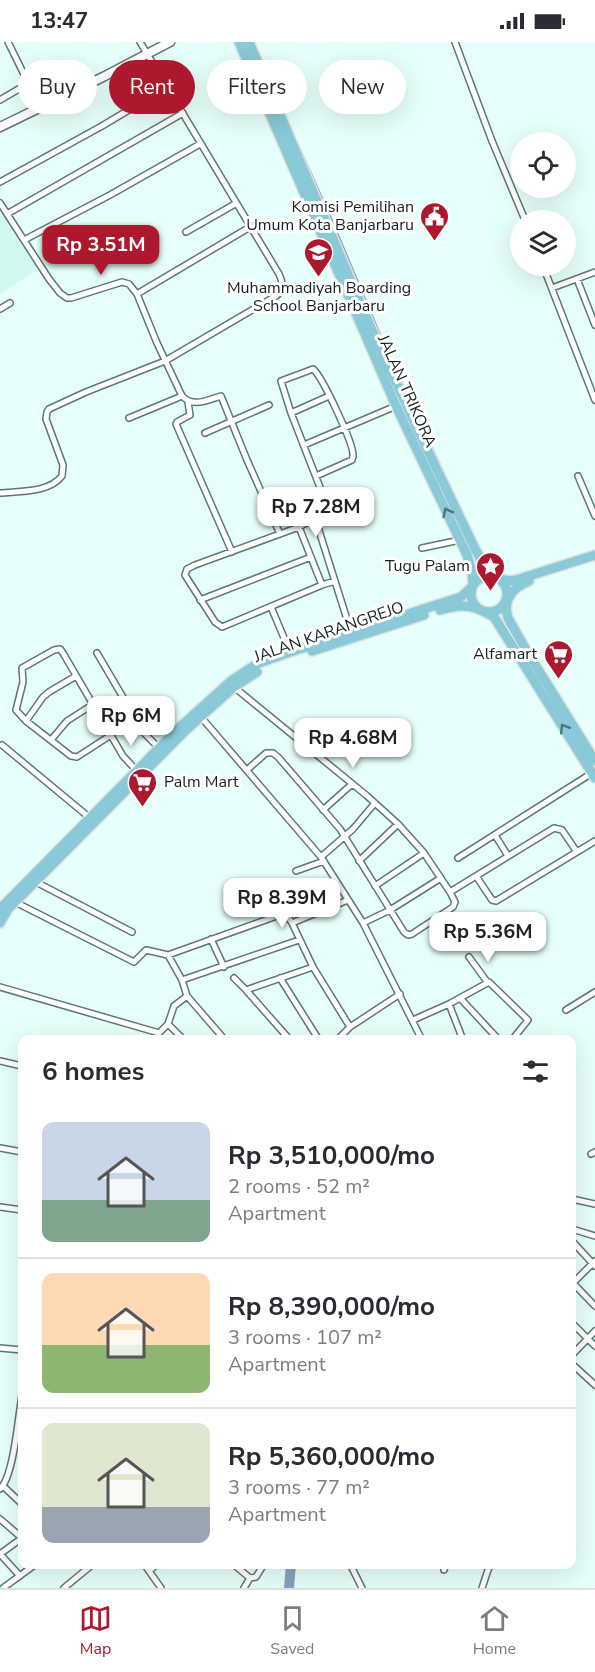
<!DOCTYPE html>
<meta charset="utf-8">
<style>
:root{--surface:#fff;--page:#f2f2f3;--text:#2b2b33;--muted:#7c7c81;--line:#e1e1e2;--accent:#ad182e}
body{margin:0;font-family:"Nunito Sans",sans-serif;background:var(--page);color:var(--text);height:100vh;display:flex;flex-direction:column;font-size:22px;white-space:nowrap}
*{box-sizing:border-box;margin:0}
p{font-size:20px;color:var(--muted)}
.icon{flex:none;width:33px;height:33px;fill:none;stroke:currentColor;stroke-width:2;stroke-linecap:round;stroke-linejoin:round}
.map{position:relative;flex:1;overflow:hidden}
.panel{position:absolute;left:18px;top:993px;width:558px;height:534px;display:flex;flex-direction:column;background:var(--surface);border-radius:12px;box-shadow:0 6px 24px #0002}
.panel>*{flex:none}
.hud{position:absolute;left:18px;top:18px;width:560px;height:54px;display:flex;gap:12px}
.fabs{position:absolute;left:510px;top:90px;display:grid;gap:12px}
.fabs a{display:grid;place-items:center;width:66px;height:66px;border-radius:50%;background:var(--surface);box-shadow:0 6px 24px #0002;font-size:30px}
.price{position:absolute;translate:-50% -51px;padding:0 14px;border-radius:12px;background:#fff;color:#222;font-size:20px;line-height:39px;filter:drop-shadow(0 2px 3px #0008)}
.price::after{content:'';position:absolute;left:50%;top:36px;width:18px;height:14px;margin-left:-9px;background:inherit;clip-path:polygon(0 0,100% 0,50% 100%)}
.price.selected{background:var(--accent);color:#fff}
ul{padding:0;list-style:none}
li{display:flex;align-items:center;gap:18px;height:150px;padding:0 24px}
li+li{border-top:2px solid var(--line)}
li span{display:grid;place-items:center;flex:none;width:168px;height:120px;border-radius:12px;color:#555}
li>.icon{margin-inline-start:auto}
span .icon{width:72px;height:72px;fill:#fffc;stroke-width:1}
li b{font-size:26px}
h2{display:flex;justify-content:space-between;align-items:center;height:72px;padding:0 24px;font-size:26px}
.chip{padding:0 21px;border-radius:27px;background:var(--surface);box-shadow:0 6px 24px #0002;font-size:21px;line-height:54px}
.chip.selected{background:var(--accent);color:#fff}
.status{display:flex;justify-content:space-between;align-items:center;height:42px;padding:0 30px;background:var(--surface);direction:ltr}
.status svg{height:16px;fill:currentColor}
.menu{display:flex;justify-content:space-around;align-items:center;height:84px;border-top:2px solid var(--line);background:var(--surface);font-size:16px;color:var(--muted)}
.menu a{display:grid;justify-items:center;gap:3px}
.menu .selected{color:var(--accent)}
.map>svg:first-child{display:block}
.built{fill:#d1f9f2}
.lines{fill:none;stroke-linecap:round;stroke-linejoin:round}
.stream{stroke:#88a2bd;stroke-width:1.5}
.river{stroke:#88a2bd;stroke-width:10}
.street-casing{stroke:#5d7873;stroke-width:8}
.secondary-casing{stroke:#5d7873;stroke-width:11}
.primary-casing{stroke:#dee0e0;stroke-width:12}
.street{stroke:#fff;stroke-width:5}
.secondary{stroke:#fff;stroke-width:8}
.primary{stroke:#89c9d8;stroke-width:9}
.oneway{stroke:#50757c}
.labels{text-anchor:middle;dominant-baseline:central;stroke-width:6;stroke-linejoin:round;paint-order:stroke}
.poi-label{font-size:16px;fill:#162120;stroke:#fff;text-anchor:end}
.street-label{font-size:16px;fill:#162120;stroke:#fff}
</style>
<div class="status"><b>13:47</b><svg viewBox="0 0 49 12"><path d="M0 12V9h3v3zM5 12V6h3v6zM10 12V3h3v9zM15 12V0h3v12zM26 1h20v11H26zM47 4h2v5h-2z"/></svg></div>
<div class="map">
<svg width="595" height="1546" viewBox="0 0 595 1546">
<rect width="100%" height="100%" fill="#e7fffa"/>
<path class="built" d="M2,171L38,227L0,252V172Z"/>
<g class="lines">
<path class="stream" d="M288,80L330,173L386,306L460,465
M463,472L481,508"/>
<path class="river" d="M289,1546L291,1522"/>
<defs>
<path id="street" d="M8,0L40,65
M455,0L492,99L525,178
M0,58L29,41
M0,140L102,84L167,45
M0,161L49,237L60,251L67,256H71L122,240L129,242L137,252L157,301L182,354C194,366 207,358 221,354L247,418L280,492
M7,172L183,71
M186,190L235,162
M24,198L110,153L200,102
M543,224L595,358
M577,237L595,283
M552,246L595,230
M137,252L250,185
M0,267L10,261
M188,360L190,373L177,380L176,382L232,510
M291,371L329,354
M129,376L182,354
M205,391L269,363
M304,403L396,364
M316,434L352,418C352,417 353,415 353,414C354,402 322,334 313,327L281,339L291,371L321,448
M578,434L595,474
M0,451C20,449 49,451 62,434L63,423L46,377L47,370L49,367L86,350L165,319L276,254C284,248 283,241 279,232L140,0
M306,458L315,476L299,485L195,523L187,527L185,533L215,580L222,585L322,543L335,539
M315,476L351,590
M299,485L322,543
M422,506L460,498
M200,558L311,515
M271,565L290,610
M97,611L144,691L161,708
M234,645L366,753L398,782L424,811L450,850
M201,675L321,815L363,881L422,998
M26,679L43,655L49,650L76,634
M111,693L77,715L71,714L26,679L16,668L23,640L22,626L54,608L60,607L63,611L123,714L137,729
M51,698L67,679L92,663
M2,703L90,776
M247,728L266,711H273L278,715L340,787L404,890L408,893L412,892L453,865L455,860L450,850L554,786L562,788L577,810
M323,768L352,742
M495,793L508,814
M321,815L353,787L375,761
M458,816L592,731
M359,819L398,782
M296,829L324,819
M476,834L492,858L496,859L595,799
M36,840L132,890
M375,844L424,811
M15,860L134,920L146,908L168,913L285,871L292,881L313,925L350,985
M292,881L348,858
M363,881L390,868L441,836
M211,897L224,925
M469,915L488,941
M234,936L246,948L290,998
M280,936L319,998
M182,938L299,898
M0,945L159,991L168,982L174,964L187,954L182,938L168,913
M246,948L313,925
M187,954L225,998
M460,956L499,998
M449,962L463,998
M566,968L595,950
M413,978L449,962L489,940L528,978L512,998
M168,982L184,998
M337,998L350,985L400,952
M0,1019L22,1024
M0,1106L22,1110
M591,1112L595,1110
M572,1157L595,1162
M0,1165L22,1168
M572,1187L595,1194
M572,1199L595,1224
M572,1240L595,1264
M572,1242L595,1219
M572,1281L595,1304
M0,1306L22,1308
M572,1313L595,1289
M572,1322L595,1343
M3,1444L22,1462
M0,1447C14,1434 18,1375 22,1354
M0,1477L22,1496
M0,1512L20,1534
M0,1512L22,1496
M144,1522L161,1546
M233,1522L250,1536
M350,1522L362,1546
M444,1528L446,1522
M149,1529L157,1522
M250,1536L256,1535L264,1522
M3,1546L36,1522
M64,1546L93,1522
M244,1546L250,1536
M482,1546L490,1522"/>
<path id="secondary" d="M0,85L103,35L170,0"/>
<path id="primary" d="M249,0L371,286L418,388L475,507L484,523L497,536L509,539L516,538L595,513
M471 552a18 18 0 1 1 36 0a18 18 0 1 1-36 0Z
M529,539C513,546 502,557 508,576L529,613L595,719
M440,568C464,561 473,563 494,575L595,736
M312,609L424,573
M0,867L181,684L231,639L249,627L259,621L290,610L461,555L473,544L472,530L467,513L396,364L239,0
M0,881L8,867L185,689L234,645L257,630"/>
</defs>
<use href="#street" class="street-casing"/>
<use href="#secondary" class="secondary-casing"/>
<use href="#primary" class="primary-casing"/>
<use href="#street" class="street"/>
<use href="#secondary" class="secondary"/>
<use href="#primary" class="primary"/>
</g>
<defs><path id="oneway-chevron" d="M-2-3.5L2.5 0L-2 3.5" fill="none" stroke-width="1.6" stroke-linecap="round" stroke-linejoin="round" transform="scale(1.5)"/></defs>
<g class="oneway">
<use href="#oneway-chevron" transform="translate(447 470) rotate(-116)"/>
<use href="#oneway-chevron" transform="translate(564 686) rotate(-122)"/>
</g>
<defs>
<symbol id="civic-pin" viewBox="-11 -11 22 30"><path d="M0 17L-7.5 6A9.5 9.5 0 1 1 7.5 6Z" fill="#ad182e" stroke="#fff"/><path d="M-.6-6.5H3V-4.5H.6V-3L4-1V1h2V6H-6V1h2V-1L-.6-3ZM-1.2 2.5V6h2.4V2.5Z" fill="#fff"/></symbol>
<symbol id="school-pin" viewBox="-11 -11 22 30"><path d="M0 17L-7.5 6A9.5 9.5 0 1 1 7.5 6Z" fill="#ad182e" stroke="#fff"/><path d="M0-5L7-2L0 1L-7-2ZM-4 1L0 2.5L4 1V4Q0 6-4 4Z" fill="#fff"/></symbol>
<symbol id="sight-pin" viewBox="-11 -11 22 30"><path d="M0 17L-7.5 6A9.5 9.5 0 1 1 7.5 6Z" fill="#ad182e" stroke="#fff"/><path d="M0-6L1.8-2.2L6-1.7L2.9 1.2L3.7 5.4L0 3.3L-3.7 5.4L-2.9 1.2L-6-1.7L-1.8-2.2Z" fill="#fff"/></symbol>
<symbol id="supermarket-pin" viewBox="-11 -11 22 30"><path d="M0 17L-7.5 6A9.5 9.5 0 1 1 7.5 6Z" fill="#ad182e" stroke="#fff"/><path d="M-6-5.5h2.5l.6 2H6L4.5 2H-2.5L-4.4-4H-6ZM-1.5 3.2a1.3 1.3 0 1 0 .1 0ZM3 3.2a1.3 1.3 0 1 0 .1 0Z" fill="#fff"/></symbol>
</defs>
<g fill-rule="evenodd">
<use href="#civic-pin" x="418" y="158" width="33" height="45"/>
<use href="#school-pin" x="302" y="194" width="33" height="45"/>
<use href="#sight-pin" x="474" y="508" width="33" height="45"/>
<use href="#supermarket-pin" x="542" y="596" width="33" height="45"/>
<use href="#supermarket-pin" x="126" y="724" width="33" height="45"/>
</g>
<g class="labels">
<g class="poi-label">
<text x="414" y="165">Komisi Pemilihan<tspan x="414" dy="18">Umum Kota Banjarbaru</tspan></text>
<text x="319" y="246" text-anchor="middle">Muhammadiyah Boarding<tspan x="319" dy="18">School Banjarbaru</tspan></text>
<text x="470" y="524">Tugu Palam</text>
<text x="537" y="612">Alfamart</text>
<text x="164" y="740" text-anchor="start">Palm Mart</text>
</g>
<g class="street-label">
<text transform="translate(407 349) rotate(66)">JALAN TRIKORA</text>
<text transform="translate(329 590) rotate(-19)">JALAN KARANGREJO</text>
</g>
</g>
</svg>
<div class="fabs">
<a><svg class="icon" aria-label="locate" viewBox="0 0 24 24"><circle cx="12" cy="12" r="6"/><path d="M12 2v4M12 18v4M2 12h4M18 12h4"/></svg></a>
<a><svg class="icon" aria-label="layers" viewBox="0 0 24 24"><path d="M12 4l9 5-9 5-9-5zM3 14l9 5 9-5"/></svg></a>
</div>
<b class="price selected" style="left:101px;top:234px">Rp 3.51M</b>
<b class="price" style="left:316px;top:496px">Rp 7.28M</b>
<b class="price" style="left:131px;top:705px">Rp 6M</b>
<b class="price" style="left:353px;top:727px">Rp 4.68M</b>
<b class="price" style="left:282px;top:887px">Rp 8.39M</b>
<b class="price" style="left:488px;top:921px">Rp 5.36M</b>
<div class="hud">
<a class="chip">Buy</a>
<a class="chip selected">Rent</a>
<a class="chip">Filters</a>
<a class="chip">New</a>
</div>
<section class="panel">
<h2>6 homes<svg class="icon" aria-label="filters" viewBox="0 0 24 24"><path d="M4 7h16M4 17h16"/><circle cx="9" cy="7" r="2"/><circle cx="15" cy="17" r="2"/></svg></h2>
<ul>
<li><span style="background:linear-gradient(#c9d6e8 65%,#7fa58c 0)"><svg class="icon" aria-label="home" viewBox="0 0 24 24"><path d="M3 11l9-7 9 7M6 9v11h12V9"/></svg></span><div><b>Rp 3,510,000/mo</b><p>2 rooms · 52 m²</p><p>Apartment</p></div></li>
<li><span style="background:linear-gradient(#ffd9b3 60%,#8fb573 0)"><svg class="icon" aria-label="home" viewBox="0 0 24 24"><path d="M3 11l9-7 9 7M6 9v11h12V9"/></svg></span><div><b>Rp 8,390,000/mo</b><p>3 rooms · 107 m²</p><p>Apartment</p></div></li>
<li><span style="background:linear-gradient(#dfe7d0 70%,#9aa5b1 0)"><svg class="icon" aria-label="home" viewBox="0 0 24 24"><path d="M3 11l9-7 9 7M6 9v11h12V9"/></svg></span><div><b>Rp 5,360,000/mo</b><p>3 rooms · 77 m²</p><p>Apartment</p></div></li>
</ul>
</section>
</div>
<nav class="menu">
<a class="selected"><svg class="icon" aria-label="map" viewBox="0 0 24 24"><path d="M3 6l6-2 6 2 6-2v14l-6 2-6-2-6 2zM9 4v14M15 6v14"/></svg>Map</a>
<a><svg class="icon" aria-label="saved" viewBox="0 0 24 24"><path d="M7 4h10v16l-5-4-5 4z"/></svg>Saved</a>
<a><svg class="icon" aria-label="home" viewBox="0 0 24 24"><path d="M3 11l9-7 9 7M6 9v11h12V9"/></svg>Home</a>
</nav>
